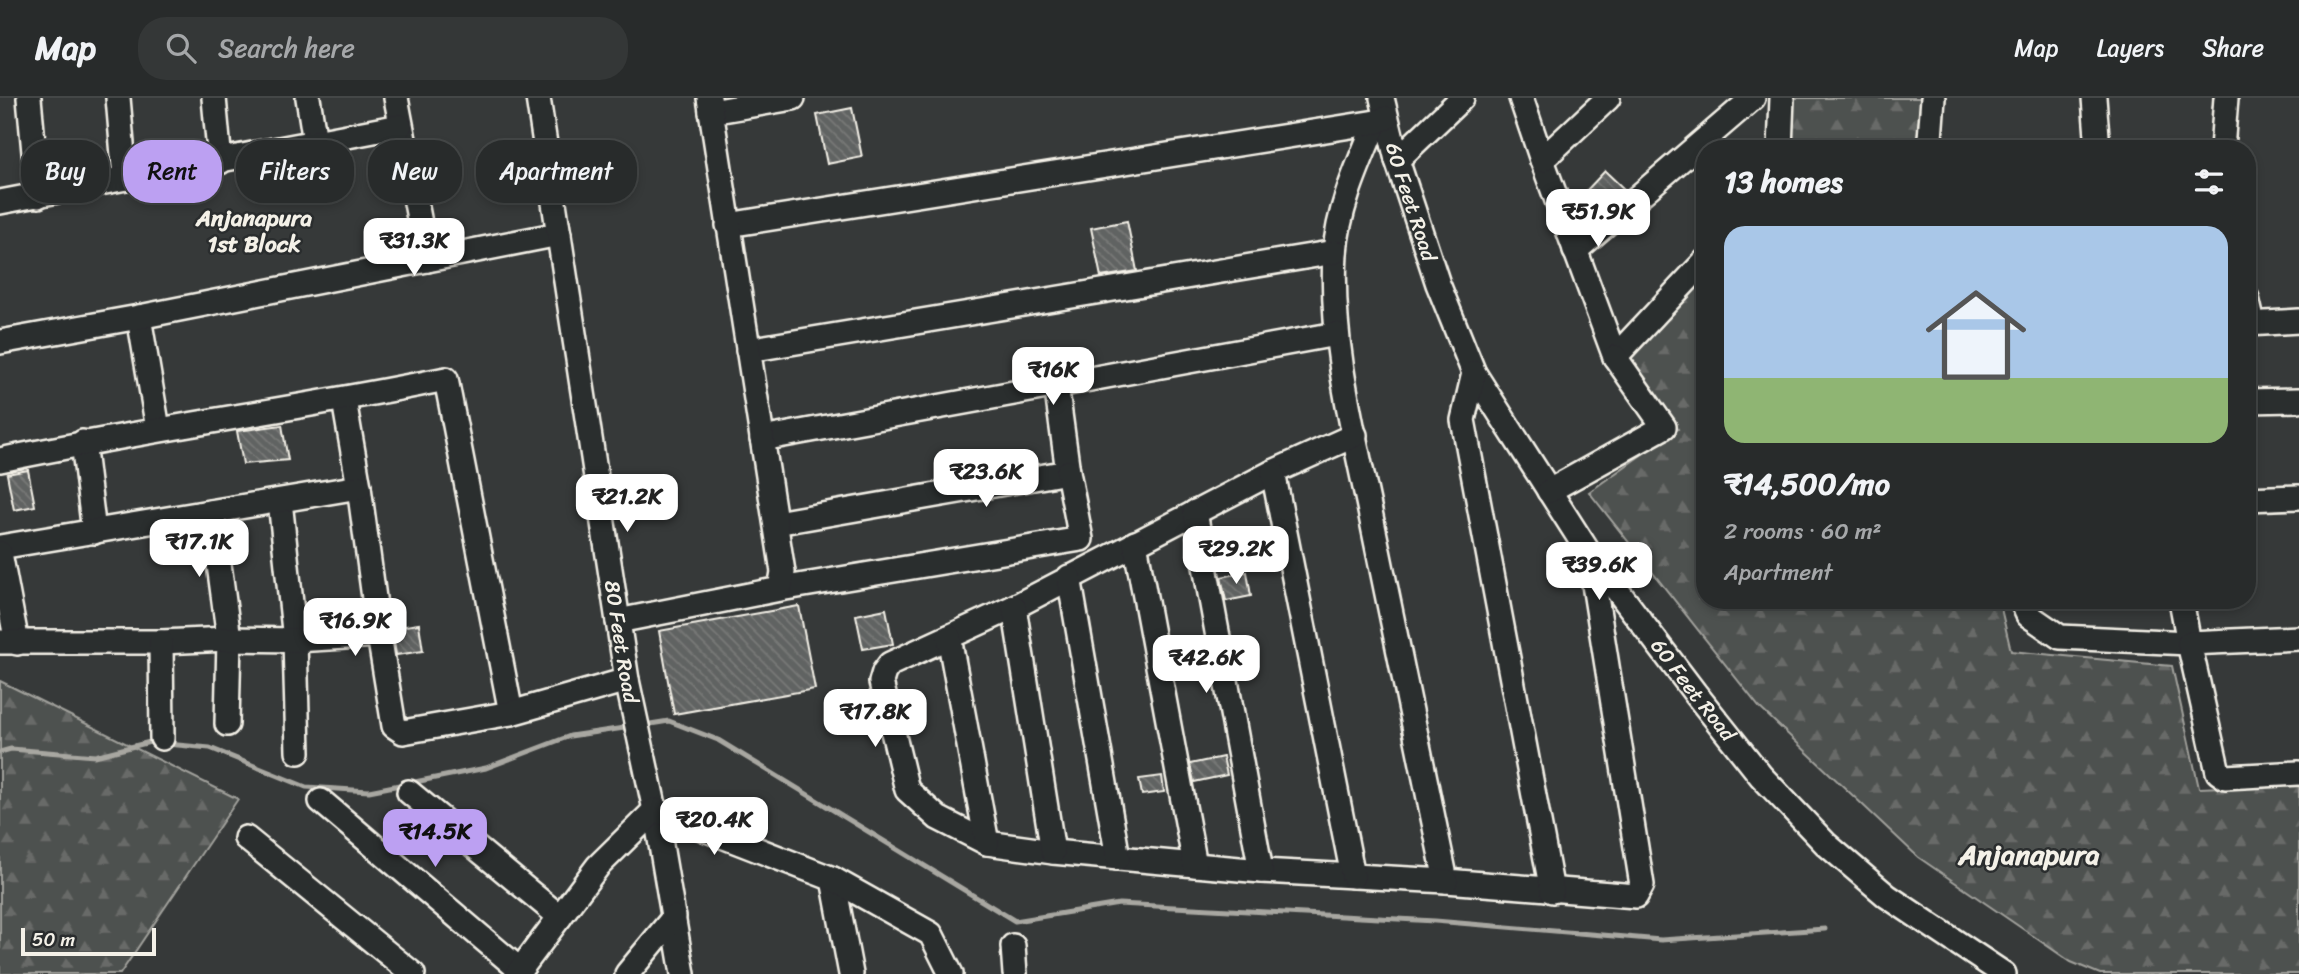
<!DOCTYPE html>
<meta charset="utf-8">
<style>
:root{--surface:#282b2b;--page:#343737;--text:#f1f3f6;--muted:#a5a7a9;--line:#444747;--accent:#bca0f2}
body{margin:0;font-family:Sriracha,sans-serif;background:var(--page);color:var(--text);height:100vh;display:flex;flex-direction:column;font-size:26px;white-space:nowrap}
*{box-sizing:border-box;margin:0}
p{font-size:23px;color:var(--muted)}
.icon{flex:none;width:38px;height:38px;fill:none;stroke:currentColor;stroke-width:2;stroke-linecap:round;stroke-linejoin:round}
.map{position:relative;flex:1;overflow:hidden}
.sheet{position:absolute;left:1696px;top:42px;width:560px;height:469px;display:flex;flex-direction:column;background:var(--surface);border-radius:28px;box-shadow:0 4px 10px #0003,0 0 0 2px var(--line)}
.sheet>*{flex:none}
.hud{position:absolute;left:21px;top:42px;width:665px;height:63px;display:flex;gap:14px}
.scale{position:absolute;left:21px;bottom:18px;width:135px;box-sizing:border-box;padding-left:7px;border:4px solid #f4f1e8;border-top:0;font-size:19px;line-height:24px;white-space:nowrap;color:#f4f1e8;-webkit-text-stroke:5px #2a2d2e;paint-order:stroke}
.price{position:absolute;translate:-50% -60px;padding:0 16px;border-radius:14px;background:#fff;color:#222;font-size:23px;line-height:46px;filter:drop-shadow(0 2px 4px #0008)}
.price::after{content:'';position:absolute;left:50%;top:42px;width:21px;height:16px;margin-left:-10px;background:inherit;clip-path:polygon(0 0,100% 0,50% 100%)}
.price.on{background:var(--accent);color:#111}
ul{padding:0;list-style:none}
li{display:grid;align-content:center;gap:14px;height:371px;padding:0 28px}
li span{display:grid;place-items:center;height:217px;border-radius:21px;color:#555}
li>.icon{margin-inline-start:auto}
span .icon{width:126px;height:126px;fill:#fffc;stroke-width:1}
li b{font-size:30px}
h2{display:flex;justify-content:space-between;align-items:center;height:84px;padding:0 28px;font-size:30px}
.chip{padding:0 24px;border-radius:28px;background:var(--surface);box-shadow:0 4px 10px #0003,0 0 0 2px var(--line);font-size:24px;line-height:63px}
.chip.on{background:var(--accent);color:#111}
header{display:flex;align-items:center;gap:42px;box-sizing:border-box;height:98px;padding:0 35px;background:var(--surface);border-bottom:2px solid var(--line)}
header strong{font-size:33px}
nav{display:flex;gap:38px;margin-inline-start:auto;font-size:24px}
.search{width:490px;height:63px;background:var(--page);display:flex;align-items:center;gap:18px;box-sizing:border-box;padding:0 24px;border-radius:28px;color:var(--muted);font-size:26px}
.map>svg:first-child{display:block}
.forest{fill:url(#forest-firs);stroke:#a1a19c;stroke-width:2}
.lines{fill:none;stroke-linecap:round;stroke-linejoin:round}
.stream{stroke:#a8a7a1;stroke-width:5}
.building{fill:url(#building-back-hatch);stroke:#f4f1e8;stroke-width:2}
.minor-casing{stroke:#f4f1e8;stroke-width:28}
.minor{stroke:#2a2d2e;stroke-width:23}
.labels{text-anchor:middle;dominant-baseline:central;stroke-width:5;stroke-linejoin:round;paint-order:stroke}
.street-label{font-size:21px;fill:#f4f1e8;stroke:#2a2d2e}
.neighbourhood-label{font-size:23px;font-weight:bold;fill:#f4f1e8;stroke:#2a2d2e}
.district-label{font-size:28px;font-weight:bold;fill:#f4f1e8;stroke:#2a2d2e}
</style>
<header>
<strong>Map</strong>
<div class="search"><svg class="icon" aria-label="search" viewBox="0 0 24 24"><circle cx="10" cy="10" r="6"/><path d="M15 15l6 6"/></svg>Search here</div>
<nav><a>Map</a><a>Layers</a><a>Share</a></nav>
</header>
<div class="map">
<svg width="2299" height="876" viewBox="0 0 2299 876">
<defs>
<pattern id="forest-firs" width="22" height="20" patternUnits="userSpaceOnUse" patternTransform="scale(1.75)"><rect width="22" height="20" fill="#4e514f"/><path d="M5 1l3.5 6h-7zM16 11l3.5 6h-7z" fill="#686a68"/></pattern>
<pattern id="building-back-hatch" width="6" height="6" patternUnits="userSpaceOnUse" patternTransform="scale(1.75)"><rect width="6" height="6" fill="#616362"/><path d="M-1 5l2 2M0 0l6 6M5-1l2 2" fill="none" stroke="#787a78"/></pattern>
</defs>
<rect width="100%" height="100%" fill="#363939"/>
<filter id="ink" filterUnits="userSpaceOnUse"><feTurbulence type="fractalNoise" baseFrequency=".0143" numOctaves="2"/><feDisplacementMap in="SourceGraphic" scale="14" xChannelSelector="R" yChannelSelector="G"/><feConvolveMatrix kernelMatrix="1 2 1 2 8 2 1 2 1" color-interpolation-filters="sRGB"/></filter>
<g filter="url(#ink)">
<path class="forest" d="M1787,0H1921L1919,17L1922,51H1786Z
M1704,172V502H1999L2011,553L2172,568L2199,690L2299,686V876H2100L2071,864L1918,759L1759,609L1589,394L1678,331L1627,257Z
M0,583L238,701L120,876H0Z"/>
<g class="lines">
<path class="stream" d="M644,627L669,623L718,642L1015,823L1119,806L1435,823L1661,842L1825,831
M167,646L210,650L306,689L369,693L486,670L570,638L631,629
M0,654L11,651L95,658L150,644L158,645"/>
</g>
<path class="building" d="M852,10L862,59L827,66L817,17Z
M1605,73L1625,92L1604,109L1586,93Z
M1127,123L1137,173L1101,179L1091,130Z
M282,327L288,362L243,366L237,333Z
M28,372L35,408L14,412L7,376Z
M1247,474L1251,498L1226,503L1221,479Z
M799,508L815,591L674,616L659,533Z
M886,511L893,546L863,551L856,517Z
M419,526L423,553L396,557L392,530Z
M1223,659L1227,677L1194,684L1190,666Z
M1162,678L1164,694L1142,697L1139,681Z"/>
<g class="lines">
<defs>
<g id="minor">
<path d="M29,0L38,98"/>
<path d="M118,0L125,80"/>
<path d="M214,0L220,64"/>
<path d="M308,0L315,44"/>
<path d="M396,0L427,162L559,136"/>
<path id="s1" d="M538,0L627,582L655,712L683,876"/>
<path id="s2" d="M1382,0L1397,62L1438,186L1474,275L1589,455L1695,595L1761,678L1826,746L1887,798L2004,876"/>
<path d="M1521,0L1542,62L1615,259L1704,164"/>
<path d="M2094,0L2098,51"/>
<path d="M711,14L793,0"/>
<path d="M1376,24C1359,65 1338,110 1335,155C1330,246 1354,335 1372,423C1397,543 1421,663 1446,783L1636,798L1642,787L1589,455"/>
<path d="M1780,51L1782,0"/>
<path d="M1931,51L1930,41L1933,0"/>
<path d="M2222,51L2226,0"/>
<path d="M1397,62L1462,0"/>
<path d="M1542,62L1608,0"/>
<path d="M0,104L400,28"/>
<path d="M728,127L1376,24L1386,20"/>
<path d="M1575,153L1753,0"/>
<path d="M2247,200L2253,226"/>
<path d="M139,219L158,331"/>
<path d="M2247,226L2299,223"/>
<path d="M0,244L139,219L427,162"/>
<path d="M748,252L1335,154"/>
<path d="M1474,275L1463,322L1552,793"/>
<path d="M344,302L359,389L379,537"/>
<path d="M2247,303L2299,302"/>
<path d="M1355,337L1273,374L1014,509L890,566L884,574L881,584L907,692L938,720L987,745L1053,754L1261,773L1446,783"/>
<path d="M762,341L1336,236"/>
<path d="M83,344L94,434"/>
<path d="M0,362C148,331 298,311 446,281L511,615"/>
<path d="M1273,374L1353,778"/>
<path d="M1549,393L1664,329L1615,259"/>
<path d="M2247,401L2299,399"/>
<path d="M280,403L295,542L298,654"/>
<path d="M212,414L229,541L227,626"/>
<path d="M1195,414L1261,773"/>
<path d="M776,425L1068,374L1056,286"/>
<path d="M1135,445L1195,767"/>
<path d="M0,449L359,389"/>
<path d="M0,455L17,545"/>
<path d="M1069,479L1118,760"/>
<path d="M780,491L1081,441L1068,374"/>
<path d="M2021,502L2028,517L2060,539L2189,545L2181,502"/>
<path d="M1014,509L1053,754"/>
<path d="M618,523L780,491L783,474L709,0"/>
<path d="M949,539L987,745"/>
<path d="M2299,540L2189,545L2218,674L2225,679L2299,675"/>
<path d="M0,544H161L229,541L295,542L379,537L394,628L403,634L511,615L627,582"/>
<path d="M161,544L162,640"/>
<path d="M409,694L560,819"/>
<path d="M321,703L520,872"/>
<path d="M246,740L413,876"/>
<path d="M833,781L851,876"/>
<path d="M1013,848L1015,876"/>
<path d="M517,876L598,768L655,712L833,781L931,836L951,876"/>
<path d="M627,876L674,819"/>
</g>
</defs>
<use href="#minor" class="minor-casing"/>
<use href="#minor" class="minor"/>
</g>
</g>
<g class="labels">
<g class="street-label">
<text stroke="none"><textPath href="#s2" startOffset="108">60 Feet Road</textPath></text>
<text stroke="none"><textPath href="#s1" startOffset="550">80 Feet Road</textPath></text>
<text stroke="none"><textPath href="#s2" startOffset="676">60 Feet Road</textPath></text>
</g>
<g class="neighbourhood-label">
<text x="254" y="120">Anjanapura<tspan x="254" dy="26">1st Block</tspan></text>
</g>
<g class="district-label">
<text x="2029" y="756">Anjanapura</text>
</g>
</g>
</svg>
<div class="scale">50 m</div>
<b class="price" style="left:1598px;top:151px">₹51.9K</b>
<b class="price" style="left:414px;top:180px">₹31.3K</b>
<b class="price" style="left:1053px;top:309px">₹16K</b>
<b class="price" style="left:986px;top:411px">₹23.6K</b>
<b class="price" style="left:627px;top:436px">₹21.2K</b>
<b class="price" style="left:199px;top:481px">₹17.1K</b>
<b class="price" style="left:1236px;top:488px">₹29.2K</b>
<b class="price" style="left:1599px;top:504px">₹39.6K</b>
<b class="price" style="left:355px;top:560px">₹16.9K</b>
<b class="price" style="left:1206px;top:597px">₹42.6K</b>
<b class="price" style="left:875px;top:651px">₹17.8K</b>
<b class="price" style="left:714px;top:759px">₹20.4K</b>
<b class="price on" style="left:435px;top:771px">₹14.5K</b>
<div class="hud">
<a class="chip">Buy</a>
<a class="chip on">Rent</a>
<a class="chip">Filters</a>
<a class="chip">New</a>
<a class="chip">Apartment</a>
</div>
<section class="sheet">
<h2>13 homes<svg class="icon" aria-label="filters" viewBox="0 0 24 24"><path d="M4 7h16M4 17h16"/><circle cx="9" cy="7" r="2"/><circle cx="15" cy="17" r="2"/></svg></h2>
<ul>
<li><span style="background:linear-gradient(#a9c7e8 70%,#8fb573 0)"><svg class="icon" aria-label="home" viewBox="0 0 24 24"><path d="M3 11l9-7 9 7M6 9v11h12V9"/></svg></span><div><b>₹14,500/mo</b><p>2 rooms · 60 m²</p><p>Apartment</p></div></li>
</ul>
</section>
</div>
